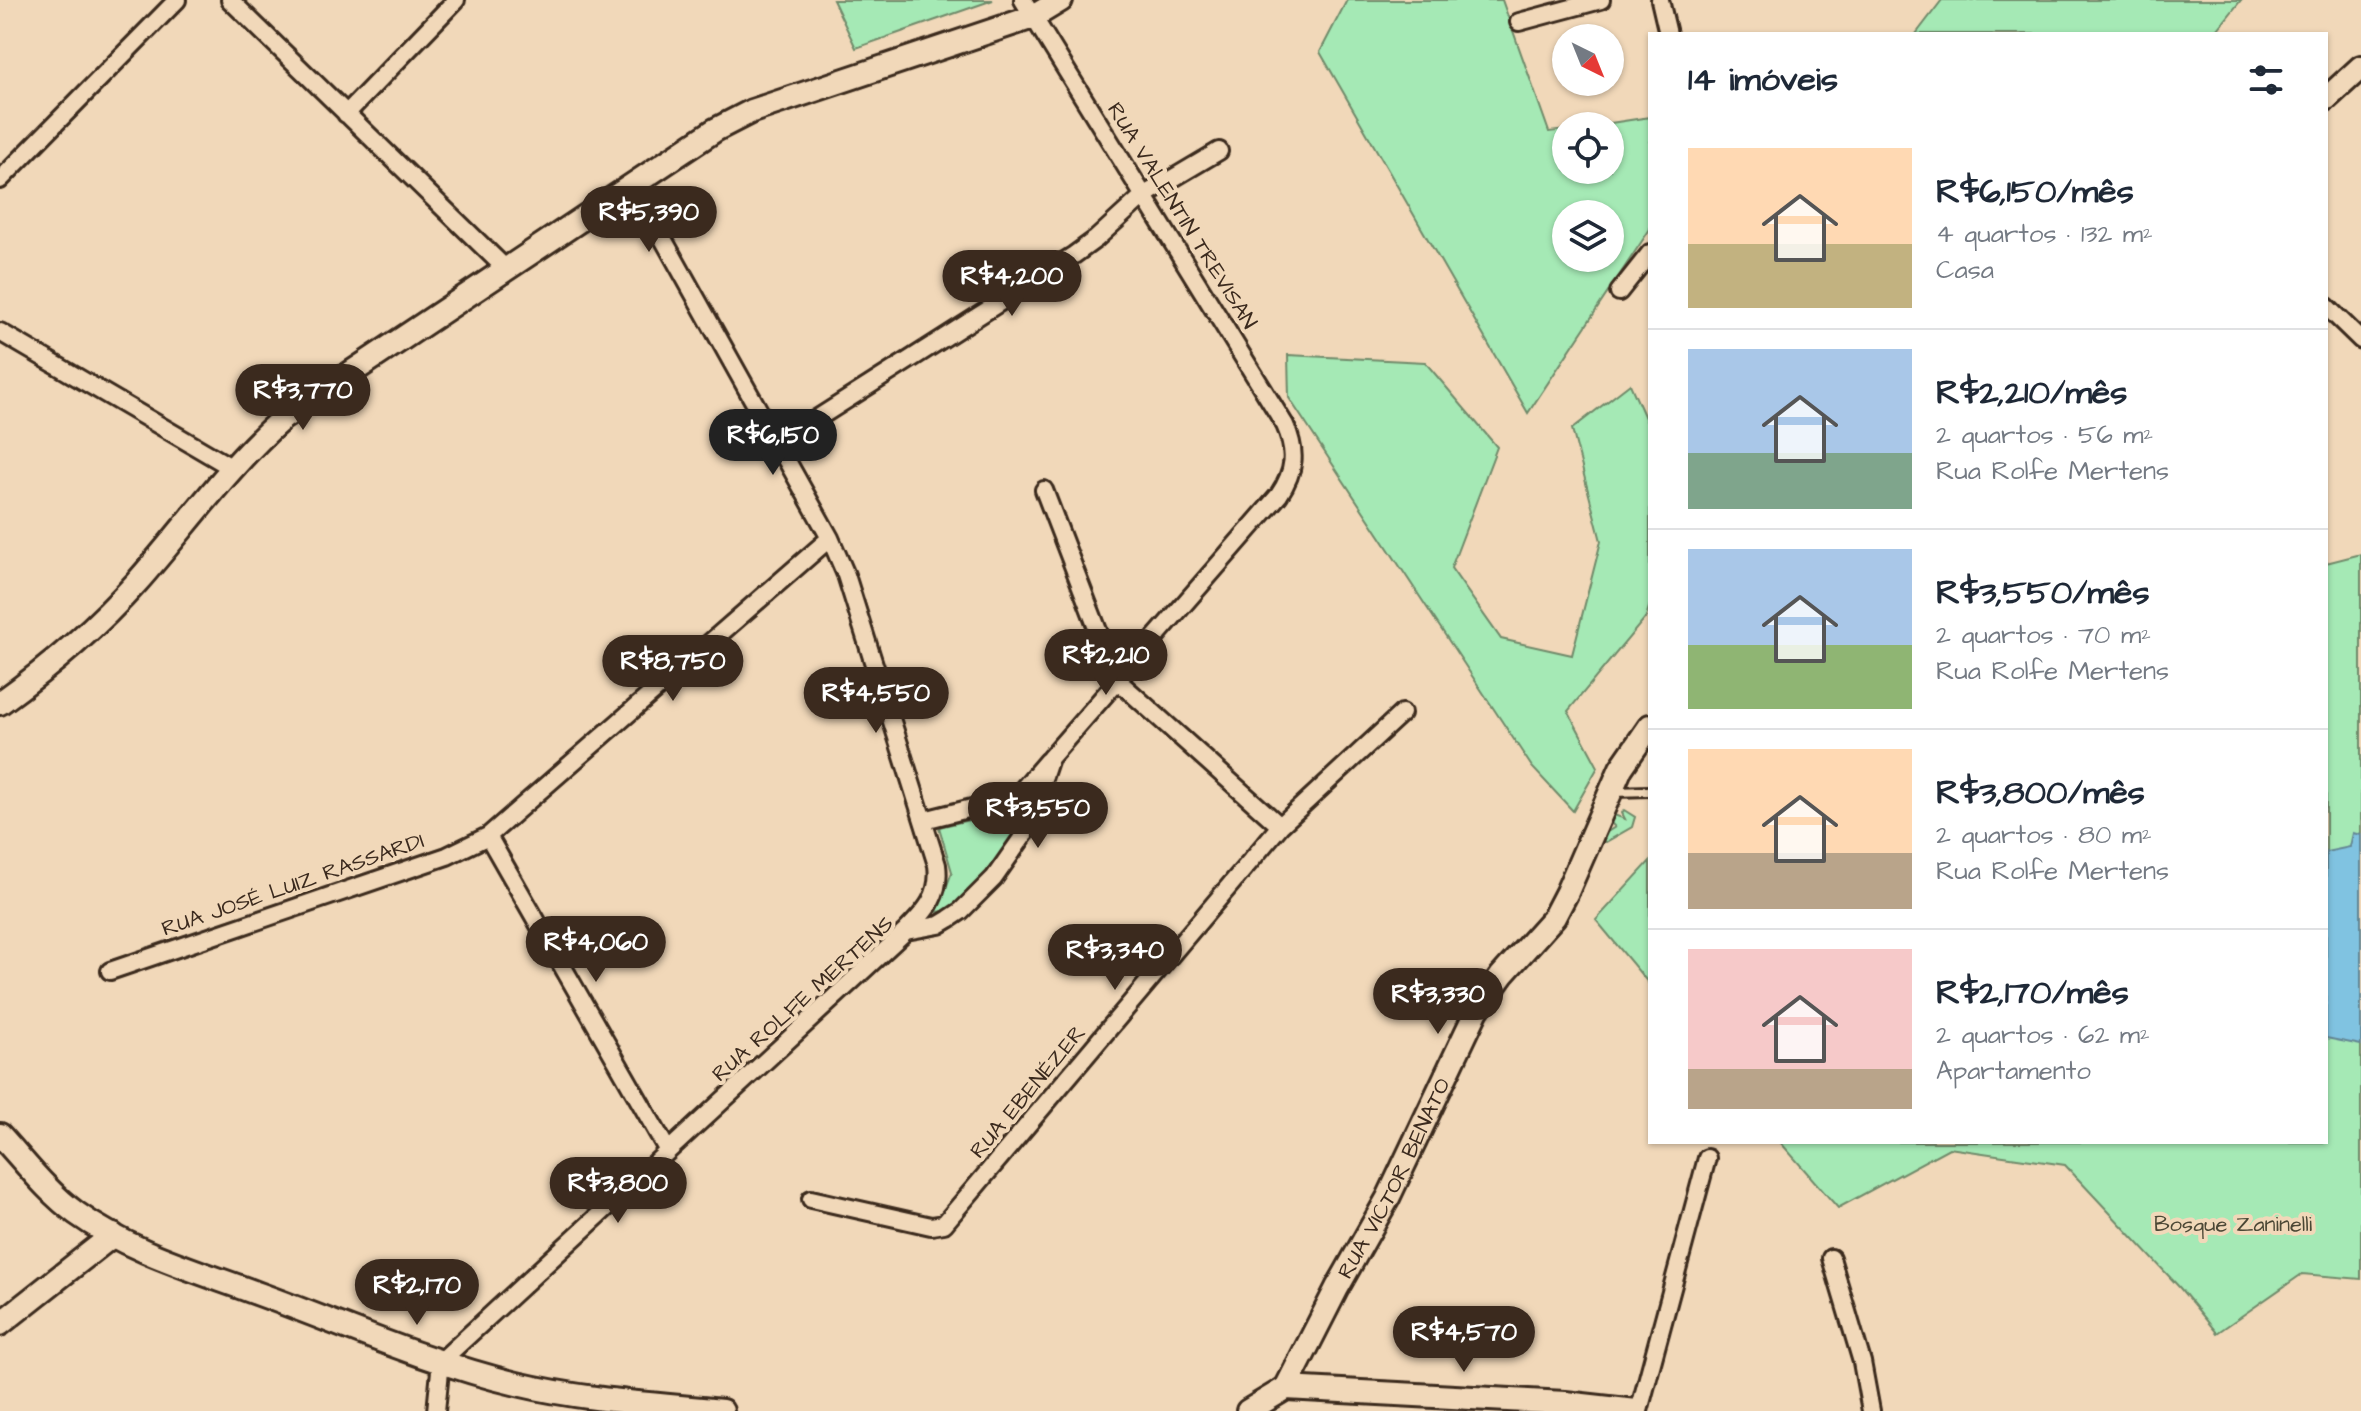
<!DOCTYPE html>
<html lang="pt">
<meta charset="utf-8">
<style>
:root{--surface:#fff;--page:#f2f2f3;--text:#1f2937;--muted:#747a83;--line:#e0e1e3;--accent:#3b2a1e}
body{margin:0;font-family:"Architects Daughter",sans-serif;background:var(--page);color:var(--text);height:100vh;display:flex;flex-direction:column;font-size:30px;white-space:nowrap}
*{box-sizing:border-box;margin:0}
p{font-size:26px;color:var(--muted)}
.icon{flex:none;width:44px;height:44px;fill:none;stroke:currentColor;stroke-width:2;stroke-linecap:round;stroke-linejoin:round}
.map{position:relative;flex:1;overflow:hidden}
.sheet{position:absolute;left:1648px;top:32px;width:680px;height:1112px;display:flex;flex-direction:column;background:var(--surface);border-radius:0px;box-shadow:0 2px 6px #0004}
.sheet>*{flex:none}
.needle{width:52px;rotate:137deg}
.buttons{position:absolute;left:1552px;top:24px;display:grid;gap:16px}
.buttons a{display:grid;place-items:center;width:72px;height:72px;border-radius:50%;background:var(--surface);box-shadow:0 2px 6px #0004;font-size:40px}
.price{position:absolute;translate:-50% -68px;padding:0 18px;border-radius:28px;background:var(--accent);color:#fff;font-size:26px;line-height:52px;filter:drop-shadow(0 2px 4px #0008)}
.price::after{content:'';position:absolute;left:50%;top:48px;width:24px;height:18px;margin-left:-12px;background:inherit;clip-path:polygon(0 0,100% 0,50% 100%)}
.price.current{background:#222;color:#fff}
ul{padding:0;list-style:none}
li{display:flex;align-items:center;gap:24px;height:200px;padding:0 40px}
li+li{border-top:2px solid var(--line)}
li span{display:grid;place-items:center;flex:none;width:224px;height:160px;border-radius:0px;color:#555}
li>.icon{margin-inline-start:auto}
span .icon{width:96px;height:96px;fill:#fffc;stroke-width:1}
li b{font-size:34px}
h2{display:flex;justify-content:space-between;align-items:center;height:96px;padding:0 40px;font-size:34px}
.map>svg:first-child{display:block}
.green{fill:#a5e9b5;stroke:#708a6a;stroke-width:2;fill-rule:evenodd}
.water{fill:#80c3e1;stroke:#648693;stroke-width:2}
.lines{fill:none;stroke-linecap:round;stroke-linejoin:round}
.lane-casing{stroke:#3b2a1e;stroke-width:14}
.street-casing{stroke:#3b2a1e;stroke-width:22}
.secondary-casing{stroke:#3b2a1e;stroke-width:28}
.lane{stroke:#f1d8b9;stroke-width:8}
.street{stroke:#f1d8b9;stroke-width:16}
.secondary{stroke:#f1d8b9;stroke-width:22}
.labels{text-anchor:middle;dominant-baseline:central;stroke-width:8;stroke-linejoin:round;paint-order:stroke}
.street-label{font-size:22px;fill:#3b2a1e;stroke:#f1d8b9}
.park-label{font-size:22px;fill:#4b4735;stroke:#f1d8b9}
</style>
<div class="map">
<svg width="2361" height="1411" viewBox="0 0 2361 1411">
<rect width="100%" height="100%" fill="#f1d8b9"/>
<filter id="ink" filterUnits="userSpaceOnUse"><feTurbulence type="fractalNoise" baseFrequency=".0125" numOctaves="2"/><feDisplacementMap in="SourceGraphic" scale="16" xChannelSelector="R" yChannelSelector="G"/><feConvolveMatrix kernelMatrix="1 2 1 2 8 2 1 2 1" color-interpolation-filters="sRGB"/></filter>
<g filter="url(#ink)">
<path class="green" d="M833,0H993L856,48Z
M1347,0H1502L1549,132L1566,130V170H1610V126H1591L1650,117V229L1528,413L1320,52ZM1610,214V258H1566V214Z
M1942,0H2241L2214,34H1916Z
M1288,355L1425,362L1497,447L1451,568L1501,639L1572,655L1601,541L1572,429L1630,384L1650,429V604L1646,617L1568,711L1598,767L1573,811L1532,767L1289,398Z
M2361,554V1279L2302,1274L2217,1333L2180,1288L2065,1165L1949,1148L1838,1208L1780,1142H2326V563Z
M1035,794C1019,828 979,909 937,912L952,872L939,827L1012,810Z
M1624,810L1635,817L1632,827L1606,842L1593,841L1615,827L1611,823V814L1625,819L1622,813Z
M1650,861V985L1596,920Z"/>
<path class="water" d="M2353,833L2361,835V1045L2326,1038V852L2350,847Z"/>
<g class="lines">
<defs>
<path id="lane" d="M1614,792L1650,791"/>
<path id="street" d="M230,0L507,270
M1660,0L1668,34
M1519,22L1601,0
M346,114L456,0
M0,180L177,0
M633,185L830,538L846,575L937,865C941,895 926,911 906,931
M1619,292L1650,253
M2326,306L2361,340
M0,332L234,469
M777,444L1074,255L1096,239L1143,196L1219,151
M1044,490L1117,680L1280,826
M924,820L1016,797L1047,761
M488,836L668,1151
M110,971L447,856L488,836L830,538
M811,1199L931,1226L944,1224L1280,826L1402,713
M1831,1258L1862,1362L1871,1411
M436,1411L441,1361L906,931L939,925L949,919L961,911L994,878L1024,835L1050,758L1279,495C1295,471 1297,452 1285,425L1023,0
M1639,1411L1707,1158"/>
<g id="secondary">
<path d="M2326,99L2361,67"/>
<path d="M0,703C50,667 96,628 137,582C185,528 228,466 283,418L715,130L752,111L1033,17L1061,0"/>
<path d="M0,1135C24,1161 47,1192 76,1213C130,1252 198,1271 259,1294C344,1325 429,1363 517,1384C584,1400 654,1404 722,1411"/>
<path d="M0,1324L113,1235"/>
<path id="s1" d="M1286,1388L1337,1288L1388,1198L1477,1010L1502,975L1554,917L1567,892L1621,768L1650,726"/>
<path d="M1248,1411L1286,1388L1565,1403L1636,1411"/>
</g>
</defs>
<use href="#lane" class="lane-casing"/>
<use href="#street" class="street-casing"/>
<use href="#secondary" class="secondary-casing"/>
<use href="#lane" class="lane"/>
<use href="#street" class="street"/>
<use href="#secondary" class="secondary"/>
</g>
</g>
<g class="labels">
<g class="street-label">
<text transform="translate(1182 216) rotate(58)">RUA VALENTIN TREVISAN</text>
<text transform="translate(293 885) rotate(-19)">RUA JOSÉ LUIZ RASSARDI</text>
<text transform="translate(803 999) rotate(-42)">RUA ROLFE MERTENS</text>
<text transform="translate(1028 1092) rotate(-50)">RUA EBENÉZER</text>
<text stroke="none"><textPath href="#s1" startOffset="236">RUA VICTOR BENATO</textPath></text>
</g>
<g class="park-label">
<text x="2233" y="1224">Bosque Zaninelli</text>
</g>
</g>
</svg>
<div class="buttons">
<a><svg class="needle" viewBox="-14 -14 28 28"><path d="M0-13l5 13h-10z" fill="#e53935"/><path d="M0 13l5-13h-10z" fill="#747a83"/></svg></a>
<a><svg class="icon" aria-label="locate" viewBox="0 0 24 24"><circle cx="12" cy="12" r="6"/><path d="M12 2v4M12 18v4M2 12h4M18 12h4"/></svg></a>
<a><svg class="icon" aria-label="layers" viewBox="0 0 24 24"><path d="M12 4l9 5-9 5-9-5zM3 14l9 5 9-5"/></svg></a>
</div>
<b class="price" style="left:649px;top:254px">R$5,390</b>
<b class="price" style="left:1012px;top:318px">R$4,200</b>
<b class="price" style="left:303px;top:432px">R$3,770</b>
<b class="price current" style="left:773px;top:477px">R$6,150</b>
<b class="price" style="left:1106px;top:697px">R$2,210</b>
<b class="price" style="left:673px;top:703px">R$8,750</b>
<b class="price" style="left:876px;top:735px">R$4,550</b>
<b class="price" style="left:1038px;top:850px">R$3,550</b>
<b class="price" style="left:596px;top:984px">R$4,060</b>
<b class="price" style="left:1115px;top:992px">R$3,340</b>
<b class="price" style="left:1438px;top:1036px">R$3,330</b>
<b class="price" style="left:618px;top:1225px">R$3,800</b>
<b class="price" style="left:417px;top:1327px">R$2,170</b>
<b class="price" style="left:1464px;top:1374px">R$4,570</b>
<section class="sheet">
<h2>14 imóveis<svg class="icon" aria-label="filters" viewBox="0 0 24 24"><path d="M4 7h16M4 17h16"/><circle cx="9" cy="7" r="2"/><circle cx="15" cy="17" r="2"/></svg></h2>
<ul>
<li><span style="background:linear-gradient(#ffd9b3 60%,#c2b280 0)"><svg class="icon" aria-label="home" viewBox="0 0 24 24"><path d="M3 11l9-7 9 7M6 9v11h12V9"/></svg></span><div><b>R$6,150/mês</b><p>4 quartos · 132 m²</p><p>Casa</p></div></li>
<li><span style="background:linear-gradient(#a9c7e8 65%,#7fa58c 0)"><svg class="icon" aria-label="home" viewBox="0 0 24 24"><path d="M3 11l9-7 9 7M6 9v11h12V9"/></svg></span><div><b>R$2,210/mês</b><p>2 quartos · 56 m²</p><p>Rua Rolfe Mertens</p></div></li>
<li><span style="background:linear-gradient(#a9c7e8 60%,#8fb573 0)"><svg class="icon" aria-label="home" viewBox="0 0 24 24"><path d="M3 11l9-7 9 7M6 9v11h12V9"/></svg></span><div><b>R$3,550/mês</b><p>2 quartos · 70 m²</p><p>Rua Rolfe Mertens</p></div></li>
<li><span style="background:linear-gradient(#ffd9b3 65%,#b9a48a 0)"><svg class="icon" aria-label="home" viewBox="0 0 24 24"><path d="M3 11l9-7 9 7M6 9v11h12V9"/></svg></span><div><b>R$3,800/mês</b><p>2 quartos · 80 m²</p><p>Rua Rolfe Mertens</p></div></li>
<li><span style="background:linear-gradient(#f6c9c9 75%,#b9a48a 0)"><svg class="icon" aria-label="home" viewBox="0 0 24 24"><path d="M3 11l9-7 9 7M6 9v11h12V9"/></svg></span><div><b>R$2,170/mês</b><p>2 quartos · 62 m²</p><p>Apartamento</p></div></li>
</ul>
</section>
</div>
